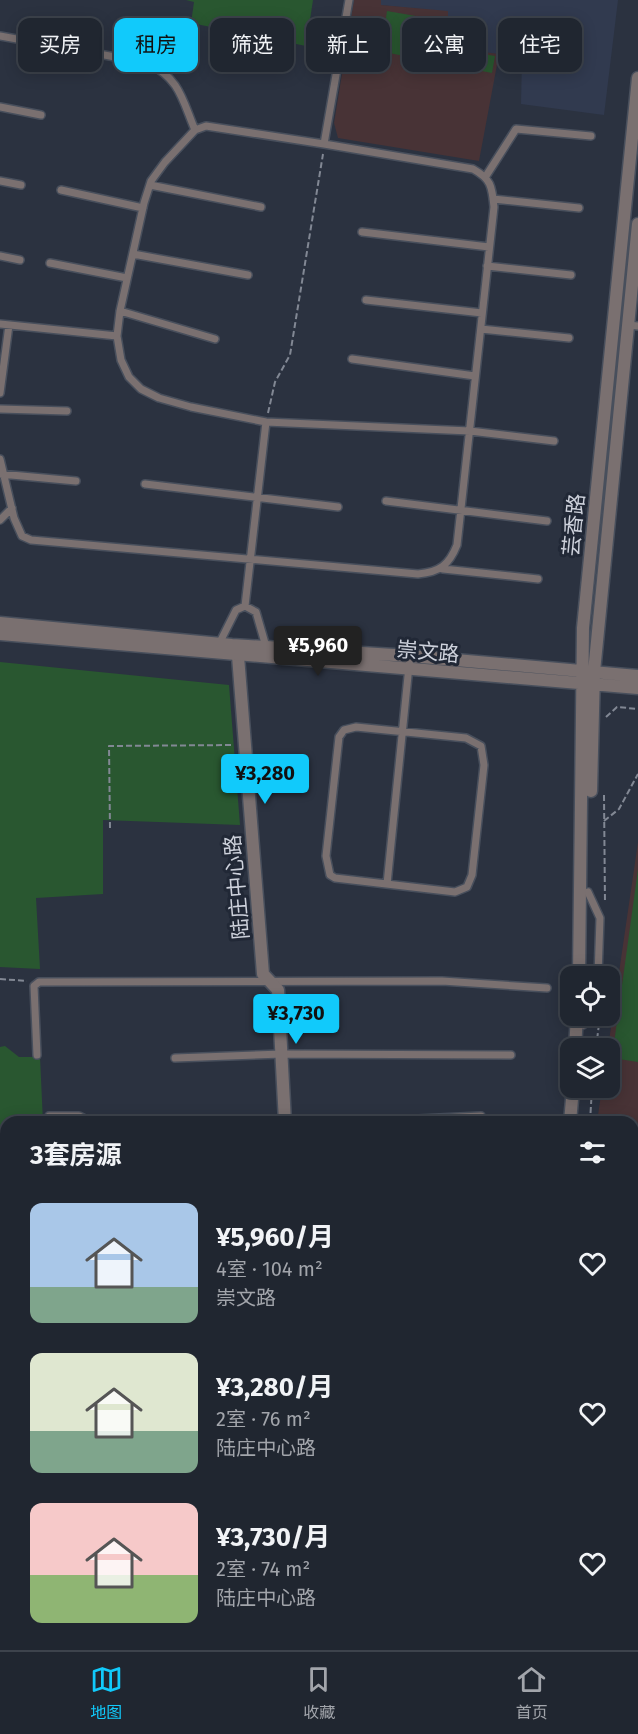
<!DOCTYPE html>
<html lang="zh">
<meta charset="utf-8">
<style>
:root{--surface:#202630;--page:#2d323c;--text:#f1f3f6;--muted:#a2a5ab;--line:#3d434c;--accent:#11cafb}
body{margin:0;font-family:"Fira Sans","Noto Sans SC",sans-serif;background:var(--page);color:var(--text);height:100vh;display:flex;flex-direction:column;font-size:22px;white-space:nowrap}
*{box-sizing:border-box;margin:0}
p{font-size:20px;color:var(--muted)}
.icon{flex:none;width:33px;height:33px;fill:none;stroke:currentColor;stroke-width:2;stroke-linecap:round;stroke-linejoin:round}
.map{position:relative;flex:1;overflow:hidden}
.side{position:absolute;left:0px;top:1116px;width:639px;height:534px;display:flex;flex-direction:column;background:var(--surface);border-radius:18px 18px 0 0;box-shadow:0 3px 15px #0003,0 0 0 2px var(--line)}
.side>*{flex:none}
.hud{position:absolute;left:18px;top:18px;width:603px;height:54px;display:flex;gap:12px}
.fabs{position:absolute;left:560px;top:966px;display:grid;gap:12px}
.fabs a{display:grid;place-items:center;width:60px;height:60px;border-radius:12px;background:var(--surface);box-shadow:0 3px 15px #0003,0 0 0 2px var(--line);font-size:30px}
.price{position:absolute;translate:-50% -51px;padding:0 14px;border-radius:6px;background:var(--accent);color:#111;font-size:20px;line-height:39px;filter:drop-shadow(0 2px 3px #0008)}
.price::after{content:'';position:absolute;left:50%;top:36px;width:18px;height:14px;margin-left:-9px;background:inherit;clip-path:polygon(0 0,100% 0,50% 100%)}
.price.on{background:#222;color:#fff}
ul{padding:0;list-style:none}
li{display:flex;align-items:center;gap:18px;height:150px;padding:0 30px}
li span{display:grid;place-items:center;flex:none;width:168px;height:120px;border-radius:12px;color:#555}
li>.icon{margin-inline-start:auto}
span .icon{width:72px;height:72px;fill:#fffc;stroke-width:1}
li b{font-size:26px}
h2{display:flex;justify-content:space-between;align-items:center;height:72px;padding:0 30px;font-size:26px}
.tag{padding:0 21px;border-radius:12px;background:var(--surface);box-shadow:0 3px 15px #0003,0 0 0 2px var(--line);font-size:21px;line-height:54px}
.tag.on{background:var(--accent);color:#111}
.tab-bar{display:flex;justify-content:space-around;align-items:center;height:84px;border-top:2px solid var(--line);background:var(--surface);font-size:16px;color:var(--muted)}
.tab-bar a{display:grid;justify-items:center;gap:3px}
.tab-bar .on{color:var(--accent)}
.map>svg:first-child{display:block}
.built{fill:#313a4f}
.education{fill:#483336}
.green{fill:#295730}
.lines{fill:none;stroke-linecap:round;stroke-linejoin:round}
.service-casing{stroke:#484f5c;stroke-width:10}
.minor-casing{stroke:#484f5c;stroke-width:15}
.tertiary-casing{stroke:#484f5c;stroke-width:15}
.path{stroke:#828894;stroke-width:2;stroke-dasharray:6 3;stroke-linecap:butt}
.service{stroke:#7a7070;stroke-width:7}
.minor{stroke:#7a7070;stroke-width:12}
.tertiary{stroke:#7a7070;stroke-width:12}
.labels{text-anchor:middle;dominant-baseline:central;stroke-width:6;stroke-linejoin:round;paint-order:stroke}
.street-label{font-size:21px;fill:#cdd1db;stroke:#212836}
</style>
<div class="map">
<svg width="638" height="1650" viewBox="0 0 638 1650">
<rect width="100%" height="100%" fill="#2b3240"/>
<path class="built" d="M381,0H618L604,115L521,104L522,58L476,51L448,17V12L380,5Z"/>
<path class="education" d="M354,0H381V5L448,11V17L474,20L476,51L499,54L479,161L338,138L334,123Z
M638,842V1254L633,1253V1122H597L602,1088H609L608,1048Z"/>
<path class="green" d="M186,0H313L306,46L191,23L194,2Z
M387,11L468,25L472,52L495,56L492,73L384,52L381,50Z
M0,662L229,685L240,825L103,820V894L36,898L40,969L0,967Z
M638,869V1062L612,1058Z
M5,1046L19,1057H40L43,1122H6V1304H0V1047Z
M0,1318L6,1319V1644H129V1650H0Z"/>
<g class="lines">
<defs>
<path id="service" d="M349,0L324,144L206,126L195,130L165,162L151,181L144,203L120,311L117,336L121,360L129,377L141,389L159,398L191,407L266,422L470,431L554,441
M0,36L148,63C180,79 182,99 195,130
M0,107L41,115
M486,176L516,129L591,136
M0,181L21,185
M150,185L261,207
M61,190L143,208
M493,199L579,208
M362,232L489,247
M133,254L248,275
M0,256L20,260
M50,263L127,278
M487,266L571,275
M366,300L482,313
M120,311L215,339
M0,324L117,336
M628,325L638,326
M481,329L569,338
M352,359L475,376
M0,393L9,325
M0,409L67,411
M0,459L14,518L22,536L31,540L418,574C440,572 449,565 457,545L494,207C492,186 491,179 473,169L324,144
M0,474L76,481
M145,484L338,507
M386,501L547,521
M0,520L12,508
M443,569L538,579
M245,606L266,422
M219,644L236,610L245,606L256,612L267,650
M356,727L466,738L481,746L484,765L472,875L467,887L455,892L335,878L330,875L326,856L339,737L344,730Z
M387,884L410,656
M588,892L600,918L598,976
M583,1025L588,1016
M37,1055L34,986L39,982L442,981L547,988
M175,1058L282,1054L511,1055
M49,1116H79L91,1122
M356,1122L481,1116
M633,1162L638,1163
M633,1258H638
M638,1286L635,1287L638,1336
M633,1343H638
M633,1395H638
M633,1451H638
M633,1506L638,1505
M633,1553H638
M633,1609H638"/>
<path id="minor" d="M232,646L238,656L263,974L278,990L285,1122
M312,1644V1650"/>
<path id="tertiary" d="M0,623L232,645L410,656L638,676
M0,634L638,688
M591,791L594,672L638,224
M579,976L583,628L638,78
M575,1048L577,1016
M570,1122L573,1088"/>
</defs>
<use href="#service" class="service-casing"/>
<use href="#minor" class="minor-casing"/>
<use href="#tertiary" class="tertiary-casing"/>
<path class="path" d="M268,413L275,382L290,355L323,154
M606,717L617,707L638,709
M604,795L605,903
M604,821L619,809L638,774
M110,828L109,746L233,745
M0,979L27,981
M596,1048L600,1016
M590,1122L592,1088
M0,1314H6
M0,1500H6
M158,1650L159,1644"/>
<use href="#service" class="service"/>
<use href="#minor" class="minor"/>
<use href="#tertiary" class="tertiary"/>
</g>
<g class="labels">
<g class="street-label">
<text transform="translate(574 525) rotate(-84)">芸香路</text>
<text transform="translate(428 652) rotate(5)">崇文路</text>
<text transform="translate(237 887) rotate(-95)">陆庄中心路</text>
</g>
</g>
</svg>
<div class="fabs">
<a><svg class="icon" aria-label="locate" viewBox="0 0 24 24"><circle cx="12" cy="12" r="6"/><path d="M12 2v4M12 18v4M2 12h4M18 12h4"/></svg></a>
<a><svg class="icon" aria-label="layers" viewBox="0 0 24 24"><path d="M12 4l9 5-9 5-9-5zM3 14l9 5 9-5"/></svg></a>
</div>
<b class="price on" style="left:318px;top:677px">¥5,960</b>
<b class="price" style="left:265px;top:805px">¥3,280</b>
<b class="price" style="left:296px;top:1045px">¥3,730</b>
<div class="hud">
<a class="tag">买房</a>
<a class="tag on">租房</a>
<a class="tag">筛选</a>
<a class="tag">新上</a>
<a class="tag">公寓</a>
<a class="tag">住宅</a>
</div>
<section class="side">
<h2>3套房源<svg class="icon" aria-label="filters" viewBox="0 0 24 24"><path d="M4 7h16M4 17h16"/><circle cx="9" cy="7" r="2"/><circle cx="15" cy="17" r="2"/></svg></h2>
<ul>
<li><span style="background:linear-gradient(#a9c7e8 70%,#7fa58c 0)"><svg class="icon" aria-label="home" viewBox="0 0 24 24"><path d="M3 11l9-7 9 7M6 9v11h12V9"/></svg></span><div><b>¥5,960/月</b><p>4室 · 104 m²</p><p>崇文路</p></div><svg class="icon" aria-label="heart" viewBox="0 0 24 24"><path d="M12 20l-8-8c-3-5 5-10 8-4 3-6 11-1 8 4z"/></svg></li>
<li><span style="background:linear-gradient(#dfe7d0 65%,#7fa58c 0)"><svg class="icon" aria-label="home" viewBox="0 0 24 24"><path d="M3 11l9-7 9 7M6 9v11h12V9"/></svg></span><div><b>¥3,280/月</b><p>2室 · 76 m²</p><p>陆庄中心路</p></div><svg class="icon" aria-label="heart" viewBox="0 0 24 24"><path d="M12 20l-8-8c-3-5 5-10 8-4 3-6 11-1 8 4z"/></svg></li>
<li><span style="background:linear-gradient(#f6c9c9 60%,#8fb573 0)"><svg class="icon" aria-label="home" viewBox="0 0 24 24"><path d="M3 11l9-7 9 7M6 9v11h12V9"/></svg></span><div><b>¥3,730/月</b><p>2室 · 74 m²</p><p>陆庄中心路</p></div><svg class="icon" aria-label="heart" viewBox="0 0 24 24"><path d="M12 20l-8-8c-3-5 5-10 8-4 3-6 11-1 8 4z"/></svg></li>
</ul>
</section>
</div>
<nav class="tab-bar">
<a class="on"><svg class="icon" aria-label="map" viewBox="0 0 24 24"><path d="M3 6l6-2 6 2 6-2v14l-6 2-6-2-6 2zM9 4v14M15 6v14"/></svg>地图</a>
<a><svg class="icon" aria-label="saved" viewBox="0 0 24 24"><path d="M7 4h10v16l-5-4-5 4z"/></svg>收藏</a>
<a><svg class="icon" aria-label="home" viewBox="0 0 24 24"><path d="M3 11l9-7 9 7M6 9v11h12V9"/></svg>首页</a>
</nav>
